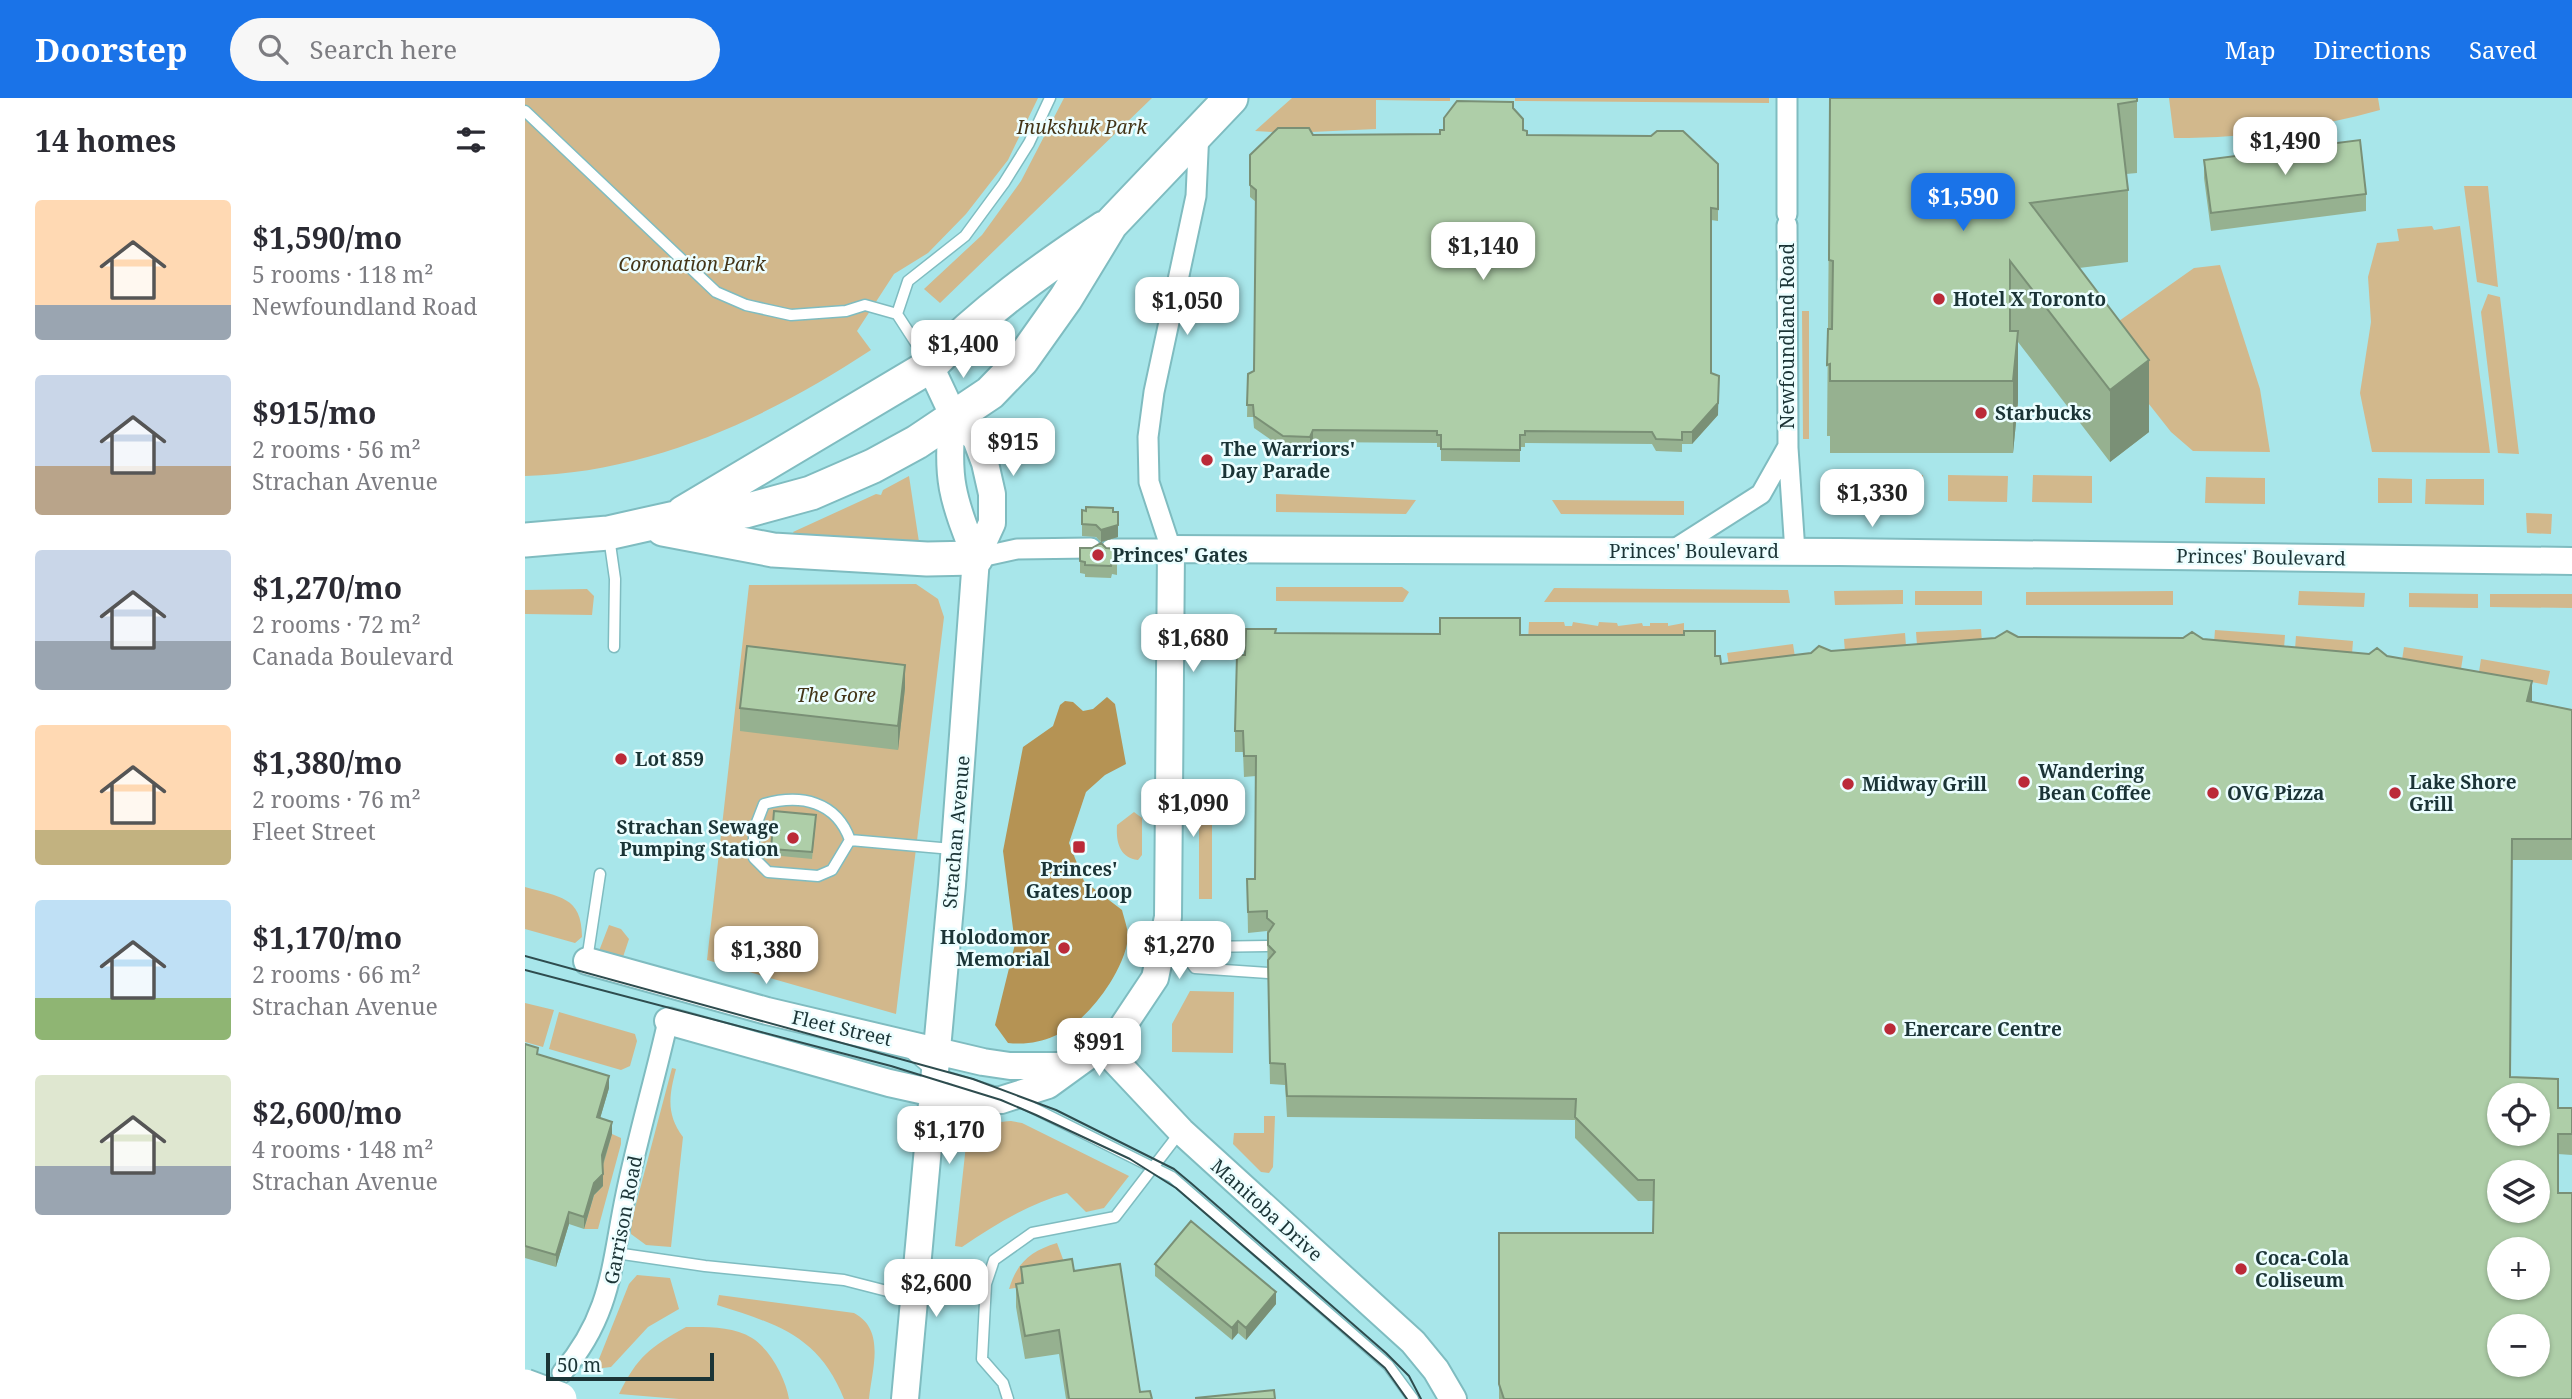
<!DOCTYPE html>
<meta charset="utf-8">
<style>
:root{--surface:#fff;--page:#f7f7f7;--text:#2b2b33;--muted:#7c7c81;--accent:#1a73e8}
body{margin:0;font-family:"Noto Serif",serif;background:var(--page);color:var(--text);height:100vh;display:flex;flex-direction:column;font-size:26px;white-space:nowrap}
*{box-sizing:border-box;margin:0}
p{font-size:23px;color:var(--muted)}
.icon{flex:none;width:38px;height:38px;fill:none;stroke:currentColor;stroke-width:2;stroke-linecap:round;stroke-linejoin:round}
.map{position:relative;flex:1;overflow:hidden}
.side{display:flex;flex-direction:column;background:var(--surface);width:525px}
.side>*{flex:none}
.buttons{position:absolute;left:1962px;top:985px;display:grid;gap:14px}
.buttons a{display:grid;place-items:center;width:63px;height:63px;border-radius:50%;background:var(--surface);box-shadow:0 2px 5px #0004;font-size:35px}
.scale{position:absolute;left:21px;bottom:18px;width:168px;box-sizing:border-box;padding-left:7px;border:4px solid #1b3436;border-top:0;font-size:19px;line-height:24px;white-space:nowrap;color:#1b3436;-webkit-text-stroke:5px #ecfeff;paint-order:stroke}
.price{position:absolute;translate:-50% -60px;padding:0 16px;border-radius:14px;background:#fff;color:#222;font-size:23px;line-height:46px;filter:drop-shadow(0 2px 4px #0008)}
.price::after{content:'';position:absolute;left:50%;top:42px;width:21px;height:16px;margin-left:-10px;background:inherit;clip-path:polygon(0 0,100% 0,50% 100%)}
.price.on{background:var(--accent);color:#fff}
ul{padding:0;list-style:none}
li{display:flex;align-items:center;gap:21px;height:175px;padding:0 35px}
li span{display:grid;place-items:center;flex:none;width:196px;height:140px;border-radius:7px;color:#555}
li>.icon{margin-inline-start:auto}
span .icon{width:84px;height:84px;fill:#fffc;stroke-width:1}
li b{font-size:30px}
h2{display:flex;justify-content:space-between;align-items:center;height:84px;padding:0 35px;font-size:30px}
header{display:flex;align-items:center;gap:42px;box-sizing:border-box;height:98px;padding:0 35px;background:var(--accent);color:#fff}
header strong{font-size:33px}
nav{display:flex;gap:38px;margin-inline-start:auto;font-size:24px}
.search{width:490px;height:63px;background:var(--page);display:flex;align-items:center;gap:18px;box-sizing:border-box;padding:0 24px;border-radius:38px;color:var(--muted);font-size:26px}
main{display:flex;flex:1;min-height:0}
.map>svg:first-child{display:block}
.green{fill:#d2b88c}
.forest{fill:#b59354}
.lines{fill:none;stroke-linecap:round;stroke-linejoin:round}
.lane-casing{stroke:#7fbcc0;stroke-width:13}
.street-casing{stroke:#7fbcc0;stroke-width:23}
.secondary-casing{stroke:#7fbcc0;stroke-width:30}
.highway-casing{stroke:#7fbcc0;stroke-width:37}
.lane{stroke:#fff;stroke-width:10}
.street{stroke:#fff;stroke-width:19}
.secondary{stroke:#fff;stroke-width:26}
.highway{stroke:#fff;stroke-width:33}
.tram{stroke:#2e4c4e;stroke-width:2}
.highway-bridge-casing{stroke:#7fbcc0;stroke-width:37;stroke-linecap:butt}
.highway-bridge{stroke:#fff;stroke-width:33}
.wall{fill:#96b190}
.shaded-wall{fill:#7a9076}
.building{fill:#aecea8;stroke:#7a9076;stroke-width:2;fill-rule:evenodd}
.poi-dot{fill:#bb2a38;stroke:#ecfeff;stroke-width:2.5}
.labels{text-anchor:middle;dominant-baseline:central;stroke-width:5;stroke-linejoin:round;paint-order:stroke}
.park-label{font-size:19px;font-style:italic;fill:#443518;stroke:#ecfeff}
.poi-label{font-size:19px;font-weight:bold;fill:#1b3436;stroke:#ecfeff;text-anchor:start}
.street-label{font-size:19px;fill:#1b3436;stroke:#ecfeff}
</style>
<header>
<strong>Doorstep</strong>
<div class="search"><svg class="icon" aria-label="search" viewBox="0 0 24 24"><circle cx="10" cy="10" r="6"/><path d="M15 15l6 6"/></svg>Search here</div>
<nav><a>Map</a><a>Directions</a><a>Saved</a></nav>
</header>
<main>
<section class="side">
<h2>14 homes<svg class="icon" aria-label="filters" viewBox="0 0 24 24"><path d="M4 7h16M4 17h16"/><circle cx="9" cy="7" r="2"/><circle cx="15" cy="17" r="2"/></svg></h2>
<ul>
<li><span style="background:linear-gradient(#ffd9b3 75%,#9aa5b1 0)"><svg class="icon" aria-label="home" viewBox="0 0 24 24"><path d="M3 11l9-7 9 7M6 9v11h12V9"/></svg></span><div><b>$1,590/mo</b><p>5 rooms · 118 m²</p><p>Newfoundland Road</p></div></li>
<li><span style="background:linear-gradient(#c9d6e8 65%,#b9a48a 0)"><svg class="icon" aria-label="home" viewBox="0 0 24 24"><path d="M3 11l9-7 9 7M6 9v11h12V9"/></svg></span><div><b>$915/mo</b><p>2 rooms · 56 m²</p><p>Strachan Avenue</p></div></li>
<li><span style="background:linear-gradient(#c9d6e8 65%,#9aa5b1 0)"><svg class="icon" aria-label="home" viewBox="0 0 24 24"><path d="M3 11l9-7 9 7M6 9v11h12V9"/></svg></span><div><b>$1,270/mo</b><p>2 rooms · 72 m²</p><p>Canada Boulevard</p></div></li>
<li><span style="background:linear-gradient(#ffd9b3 75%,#c2b280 0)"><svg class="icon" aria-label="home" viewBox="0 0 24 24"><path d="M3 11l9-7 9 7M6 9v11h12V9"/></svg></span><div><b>$1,380/mo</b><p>2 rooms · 76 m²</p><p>Fleet Street</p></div></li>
<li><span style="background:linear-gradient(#bfe0f5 70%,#8fb573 0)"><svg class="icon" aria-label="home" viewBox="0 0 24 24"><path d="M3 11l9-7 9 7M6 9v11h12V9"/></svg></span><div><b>$1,170/mo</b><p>2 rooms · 66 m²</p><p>Strachan Avenue</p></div></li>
<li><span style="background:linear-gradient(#dfe7d0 65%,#9aa5b1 0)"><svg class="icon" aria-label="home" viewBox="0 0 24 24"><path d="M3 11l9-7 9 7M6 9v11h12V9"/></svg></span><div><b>$2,600/mo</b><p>4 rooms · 148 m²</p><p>Strachan Avenue</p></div></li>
</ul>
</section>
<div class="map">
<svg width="2047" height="1301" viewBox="0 0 2047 1301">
<rect width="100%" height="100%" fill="#a8e6ea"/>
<path class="green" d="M0,0H513L483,62L441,116L403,155L369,176L332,233L346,252C241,321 127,374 0,378Z
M539,0H627L415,205L399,191L457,137L496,83Z
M767,0H925V3H914L851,2V31L765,35L730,33Z
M990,0H1244V5L990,3Z
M1644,0H1853L1855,12C1786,31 1720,40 1649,40Z
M1939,88H1963L1973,189L1952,184Z
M1907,128L1909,132L1935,128L1965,355L1847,354L1835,295L1846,224L1843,179L1852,145L1874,143L1872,131Z
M1695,167L1735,291L1745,354L1668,353L1646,334L1579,249L1577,235L1669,170Z
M1963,196L1975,199L1994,356L1973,355L1956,214Z
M1277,213H1284V341H1278Z
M1339,376L1398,377V403H1339Z
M1423,377L1483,378L1482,404L1423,403Z
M1508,377L1567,378V405L1507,404Z
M384,378L394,444L270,437L268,434L351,396L356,397L358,392Z
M1681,379L1740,380V406L1680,405Z
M1853,380L1887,381V405H1853Z
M1901,381H1959V407L1900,406Z
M751,396L891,402L881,416L751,414Z
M1027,402L1159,403V417L1036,416Z
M2001,415L2027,416L2026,436L2002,435Z
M391,486L413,501L419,519L371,916L182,862L224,487Z
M751,489H877L884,494L878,504L751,503Z
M1029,490L1263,492L1265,505L1019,504Z
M62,491L69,498L67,517L0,516V492Z
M1378,492V506L1310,507L1309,493Z
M1390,493H1457V507H1390Z
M1648,493V507H1501V494Z
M1774,493L1840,495L1839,509L1773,507Z
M1884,495L1953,496V510L1884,509Z
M1965,496H2047V510L1965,509Z
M1004,524H1039L1040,528H1047L1048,524L1073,528L1074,524L1092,525L1093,528L1117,525L1118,528H1125V525H1143V528L1159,525V558L1003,544Z
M1456,531L1457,544L1392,547L1391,534Z
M1690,532L1760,537L1759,550L1689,545Z
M1380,535L1381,548L1320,554L1319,541Z
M1771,538L1828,543L1827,556L1770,551Z
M1268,546L1270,559L1204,568L1202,555Z
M1879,549L1938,558L1936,571L1877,562Z
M1956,561L2025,573L2022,587L1954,574Z
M674,687H687V801H674Z
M609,714L617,720V757L613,762C594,759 591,744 592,727Z
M0,789C34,799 57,798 57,839L50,845L0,831Z
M84,827L96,831L104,841L98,859L74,853Z
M665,893L709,894L708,955L647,954V926Z
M0,905L29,912L18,949L0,944Z
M34,914L110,936L112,943L105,968L96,972L24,951Z
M147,970L151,971C144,998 141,1016 158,1039L146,1149L121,1147L106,1136V1125Z
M739,1018H750L748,1069L744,1075L736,1074L708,1046L709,1035H739Z
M486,1023L497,1025L604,1078L579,1110L561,1114L542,1095C503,1106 470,1127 437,1149L430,1148L441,1047C451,1025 464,1025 486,1023Z
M87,1036L96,1040V1046L73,1131H59L69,1097L78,1088L77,1069Z
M532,1145L545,1180L484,1191C492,1164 506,1153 532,1145Z
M112,1177L145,1180L154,1211L123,1229L86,1269L70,1271L104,1186Z
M194,1197L329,1215C361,1232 347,1271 344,1301H319C294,1238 252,1226 192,1207Z
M161,1229C182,1229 208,1228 227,1240C245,1251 261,1281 264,1301H154L94,1296C113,1258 124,1250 161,1229Z"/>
<path class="forest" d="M582,599L590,606L601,666L580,677L561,694L544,745L559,783L597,812C599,820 603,831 603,839C602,854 593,872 585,885C561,922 530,950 483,945L470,927L490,846L478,753L498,649L528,628L535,607L540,603L548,604L558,613L568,611Z"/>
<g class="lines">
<defs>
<path id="lane" d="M0,13L191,194L221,207L266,217L321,213L340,207L372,216L403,264
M372,216L383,183L440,138L479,85L504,45L525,0
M84,439L90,481L89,549
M325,742C311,703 276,696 239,706L229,732V760L243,774L293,778L307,772L325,742L427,751
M638,855L661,858L677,849L742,848
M661,858L670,870L743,875
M62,862L75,776
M384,954L409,975L467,993
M494,1003L647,1079L863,1267L888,1301
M91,1155L180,1168L319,1182L362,1193L389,1194
M483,1301L478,1285L457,1261L461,1186L469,1162L507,1135L590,1119L656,1033"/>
<path id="street" d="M1262,0V116
M1262,127L1263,350L1270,454
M586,451H646L624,384L623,339L629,294L671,98L674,32
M1145,454L1236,396L1262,350
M451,460L492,451L566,450
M37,1275C87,1216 86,1168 101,1096C113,1038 130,981 143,923"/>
<path id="secondary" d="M428,317C420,381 428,401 451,460
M62,863L242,913L458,964L485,968H547
M143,923L364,985L445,1003L476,1002L523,987L592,937L630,880L643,819L646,451L1314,454L2047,463
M578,950L656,1033L888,1244L911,1272L928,1301
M380,1301L427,787L451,460L467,425V396L460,365L451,341L428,317L405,268"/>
<path id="highway" d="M158,415L405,268C457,214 517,171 579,130
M138,431L248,452L402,461L451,460
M0,442L83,435L150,420L220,413L286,395L348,368L392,344L465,295L497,262L541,200L586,126L706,0"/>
</defs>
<use href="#lane" class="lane-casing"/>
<use href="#street" class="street-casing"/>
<use href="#secondary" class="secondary-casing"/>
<use href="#highway" class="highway-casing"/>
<use href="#lane" class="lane"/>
<use href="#street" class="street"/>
<use href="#secondary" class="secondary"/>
<use href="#highway" class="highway"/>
<path class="tram" d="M0,858L448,981L531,1012L649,1071L667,1086L861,1255L884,1278L896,1301
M0,872L366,968L476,1002L511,1017L605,1061L651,1090L860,1270L882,1301"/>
<defs>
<path id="highway-bridge" d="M0,1288L35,1301"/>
</defs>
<use href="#highway-bridge" class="highway-bridge-casing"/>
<use href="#highway-bridge" class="highway-bridge"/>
</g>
<path class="wall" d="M1305,0L1612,3V75L1601,76L1603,92V164L1554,170L1624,334L1585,364L1493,244V304L1488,355H1305V338H1302Z
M988,10L998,32L1002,37L1193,66V123L1186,122V275L1193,317L1167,346H1157V354L1131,353L1127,346L1000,345V349H995V364L916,363V349H912V345L788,344L785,351L758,350L729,330L728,319H722L723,276L729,273L731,104L725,99V57L788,37L915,36L919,32Z
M1679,62L1841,96V113L1686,133L1679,80Z
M588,414H593V439L576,444L571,439L557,438V426Z
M581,450L592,451V477L587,476L586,480L560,479V476L555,475V463Z
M750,535L995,537L1190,558L1196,566L1306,553L1493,539L1678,541L1862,558L2007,604L2047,612V762H1987L1985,979L2033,1010H2047V1057L2033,1056V1095L2047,1301H974V1135H1128L1129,1103H1113L1050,1040V1022L762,1019L760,987L745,986L742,833L723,835L722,781H730L731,678L719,679L718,654H710V633L720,557Z
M380,590L373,652L215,633V610Z
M291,723L287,761L246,757V751Z
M0,946L13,957L84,990L75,1020L87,1036L78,1068V1088L69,1097L59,1131L44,1126L31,1169L0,1160Z
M630,1166L751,1206L721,1242L713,1235L707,1242L630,1178Z
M496,1169L549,1173L615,1294L627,1301H541L534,1256L500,1261L491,1209V1186L496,1185Z"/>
<path class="shaded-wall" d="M1493,233V304L1488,355V283Z
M1624,262V334L1585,364V292Z
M1194,278L1193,317L1167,346V334Z
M788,332V344L785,351V339Z
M593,427V439L576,444V432Z
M380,567V590L373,652V628Z
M2007,583V603H2002Z
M84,978V990L72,1031V1019Z
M87,1024V1036L77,1069V1057Z
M78,1076V1088L69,1097L59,1131V1119L69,1085Z
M44,1114V1126L31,1169V1157Z
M751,1194V1206L721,1242V1230Z
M713,1223V1235L707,1242V1230Z"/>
<path class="building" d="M1305,0H1612V3L1593,6L1603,92L1505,105L1624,262L1585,292L1485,163V233H1493L1488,283H1305V266L1302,267L1303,231H1307L1308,163L1304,162Z
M932,3L988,4V10L998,21V32L1002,33V37L1126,38L1132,33H1158L1193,66V111L1186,110V275L1194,278L1193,305L1167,334H1157V342L1131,341L1127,334L1000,333V337H995V352L916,351V337H912V333L788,332L785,339L758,338L729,318L728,307H722L723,276L729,273L731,92L725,87V57L753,30H784L788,37L915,36V32H919V20Z
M1835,42L1841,96L1686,115L1679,62Z
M561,409L588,410V414H593V427L576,432L571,427L557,426V412L561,413Z
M576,445L581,450L592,451V465L587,464L586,468L560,467V464L555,463V450H567Z
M915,520H995V537H1159V533H1190V558H1195L1196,566L1286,555L1294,548L1306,553L1470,540L1482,533L1493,539L1658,540L1667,534L1678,541L1844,556L1852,550L1862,558L2007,583L2002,603L2047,612V741H1987L1985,979L2033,981V1010H2047V1036H2033V1095H2047V1301H979L974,1286V1135H1128L1129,1082H1113L1050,1019L1051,1001L762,998L760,966L745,965L743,862L750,854L743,847V835L749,826L742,820V813L723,814L722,781H730L731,658H719L718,633H710L712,557H720L721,531H751L750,535L915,536ZM1974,998H2012V1036H1974ZM1974,1074H2012V1113H1974ZM1974,1152H2012V1190H1974ZM1974,1228H2012V1267H1974Z
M222,548L380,567L373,628L215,610Z
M249,713L291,717L287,754L246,751Z
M0,946L13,950L12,956L84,978L72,1019L87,1024L77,1057L78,1076L69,1085L59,1119L44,1114L31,1157L0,1148Z
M666,1123L751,1194L721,1230L713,1223L707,1230L630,1166Z
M547,1161L549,1173L595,1166L615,1294L625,1293L627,1301H544L534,1232L500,1238L491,1186L498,1185L496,1169Z
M749,1292L750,1301H671V1300Z"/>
<g class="poi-dot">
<circle cx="1414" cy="201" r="7"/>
<circle cx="1456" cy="315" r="7"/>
<circle cx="682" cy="362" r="7"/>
<circle cx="573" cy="457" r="7"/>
<circle cx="96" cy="661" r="7"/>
<circle cx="1499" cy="684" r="7"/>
<circle cx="1323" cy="686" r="7"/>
<circle cx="1688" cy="695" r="7"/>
<circle cx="1870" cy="695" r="7"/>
<circle cx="268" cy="740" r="7"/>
<rect x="547" y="742" width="14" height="14" rx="3.5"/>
<circle cx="539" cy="850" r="7"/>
<circle cx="1365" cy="931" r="7"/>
<circle cx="1716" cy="1171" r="7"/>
</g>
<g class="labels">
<g class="park-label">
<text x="557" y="29">Inukshuk Park</text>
<text x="167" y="166">Coronation Park</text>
<text x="311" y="597">The Gore</text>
</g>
<g class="poi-label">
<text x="1428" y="201">Hotel X Toronto</text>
<text x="1470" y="315">Starbucks</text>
<text x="696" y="351">The Warriors'<tspan x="696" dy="22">Day Parade</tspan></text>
<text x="587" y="457">Princes' Gates</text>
<text x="110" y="661">Lot 859</text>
<text x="1513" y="673">Wandering<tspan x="1513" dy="22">Bean Coffee</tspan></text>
<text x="1884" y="684">Lake Shore<tspan x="1884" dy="22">Grill</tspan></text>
<text x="1337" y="686">Midway Grill</text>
<text x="1702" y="695">OVG Pizza</text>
<text x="254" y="729" text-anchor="end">Strachan Sewage<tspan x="254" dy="22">Pumping Station</tspan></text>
<text x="554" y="771" text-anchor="middle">Princes'<tspan x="554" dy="22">Gates Loop</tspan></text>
<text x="525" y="839" text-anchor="end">Holodomor<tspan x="525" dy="22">Memorial</tspan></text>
<text x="1379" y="931">Enercare Centre</text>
<text x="1730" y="1160">Coca-Cola<tspan x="1730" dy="22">Coliseum</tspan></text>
</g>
<g class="street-label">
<text transform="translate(1262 238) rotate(-90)">Newfoundland Road</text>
<text x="1169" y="453">Princes' Boulevard</text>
<text transform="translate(1736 459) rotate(1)">Princes' Boulevard</text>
<text transform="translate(431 734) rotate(-85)">Strachan Avenue</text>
<text transform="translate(317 930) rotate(13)">Fleet Street</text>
<text transform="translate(742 1112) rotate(42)">Manitoba Drive</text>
<text transform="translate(98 1122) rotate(-79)">Garrison Road</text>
</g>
</g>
</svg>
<div class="buttons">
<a><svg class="icon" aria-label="locate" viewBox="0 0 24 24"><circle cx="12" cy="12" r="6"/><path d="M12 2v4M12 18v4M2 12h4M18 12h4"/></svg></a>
<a><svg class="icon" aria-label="layers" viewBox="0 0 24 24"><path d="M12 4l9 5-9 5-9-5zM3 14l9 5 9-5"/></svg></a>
<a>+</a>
<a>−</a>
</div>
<div class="scale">50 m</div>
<b class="price" style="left:1760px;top:79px">$1,490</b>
<b class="price on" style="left:1438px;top:135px">$1,590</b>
<b class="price" style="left:958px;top:184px">$1,140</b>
<b class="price" style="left:662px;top:239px">$1,050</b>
<b class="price" style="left:438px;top:282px">$1,400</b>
<b class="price" style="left:488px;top:380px">$915</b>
<b class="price" style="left:1347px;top:431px">$1,330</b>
<b class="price" style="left:668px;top:576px">$1,680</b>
<b class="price" style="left:668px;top:741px">$1,090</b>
<b class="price" style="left:654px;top:883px">$1,270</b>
<b class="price" style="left:241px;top:888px">$1,380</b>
<b class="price" style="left:574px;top:980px">$991</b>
<b class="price" style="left:424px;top:1068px">$1,170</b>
<b class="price" style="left:411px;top:1221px">$2,600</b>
</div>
</main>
